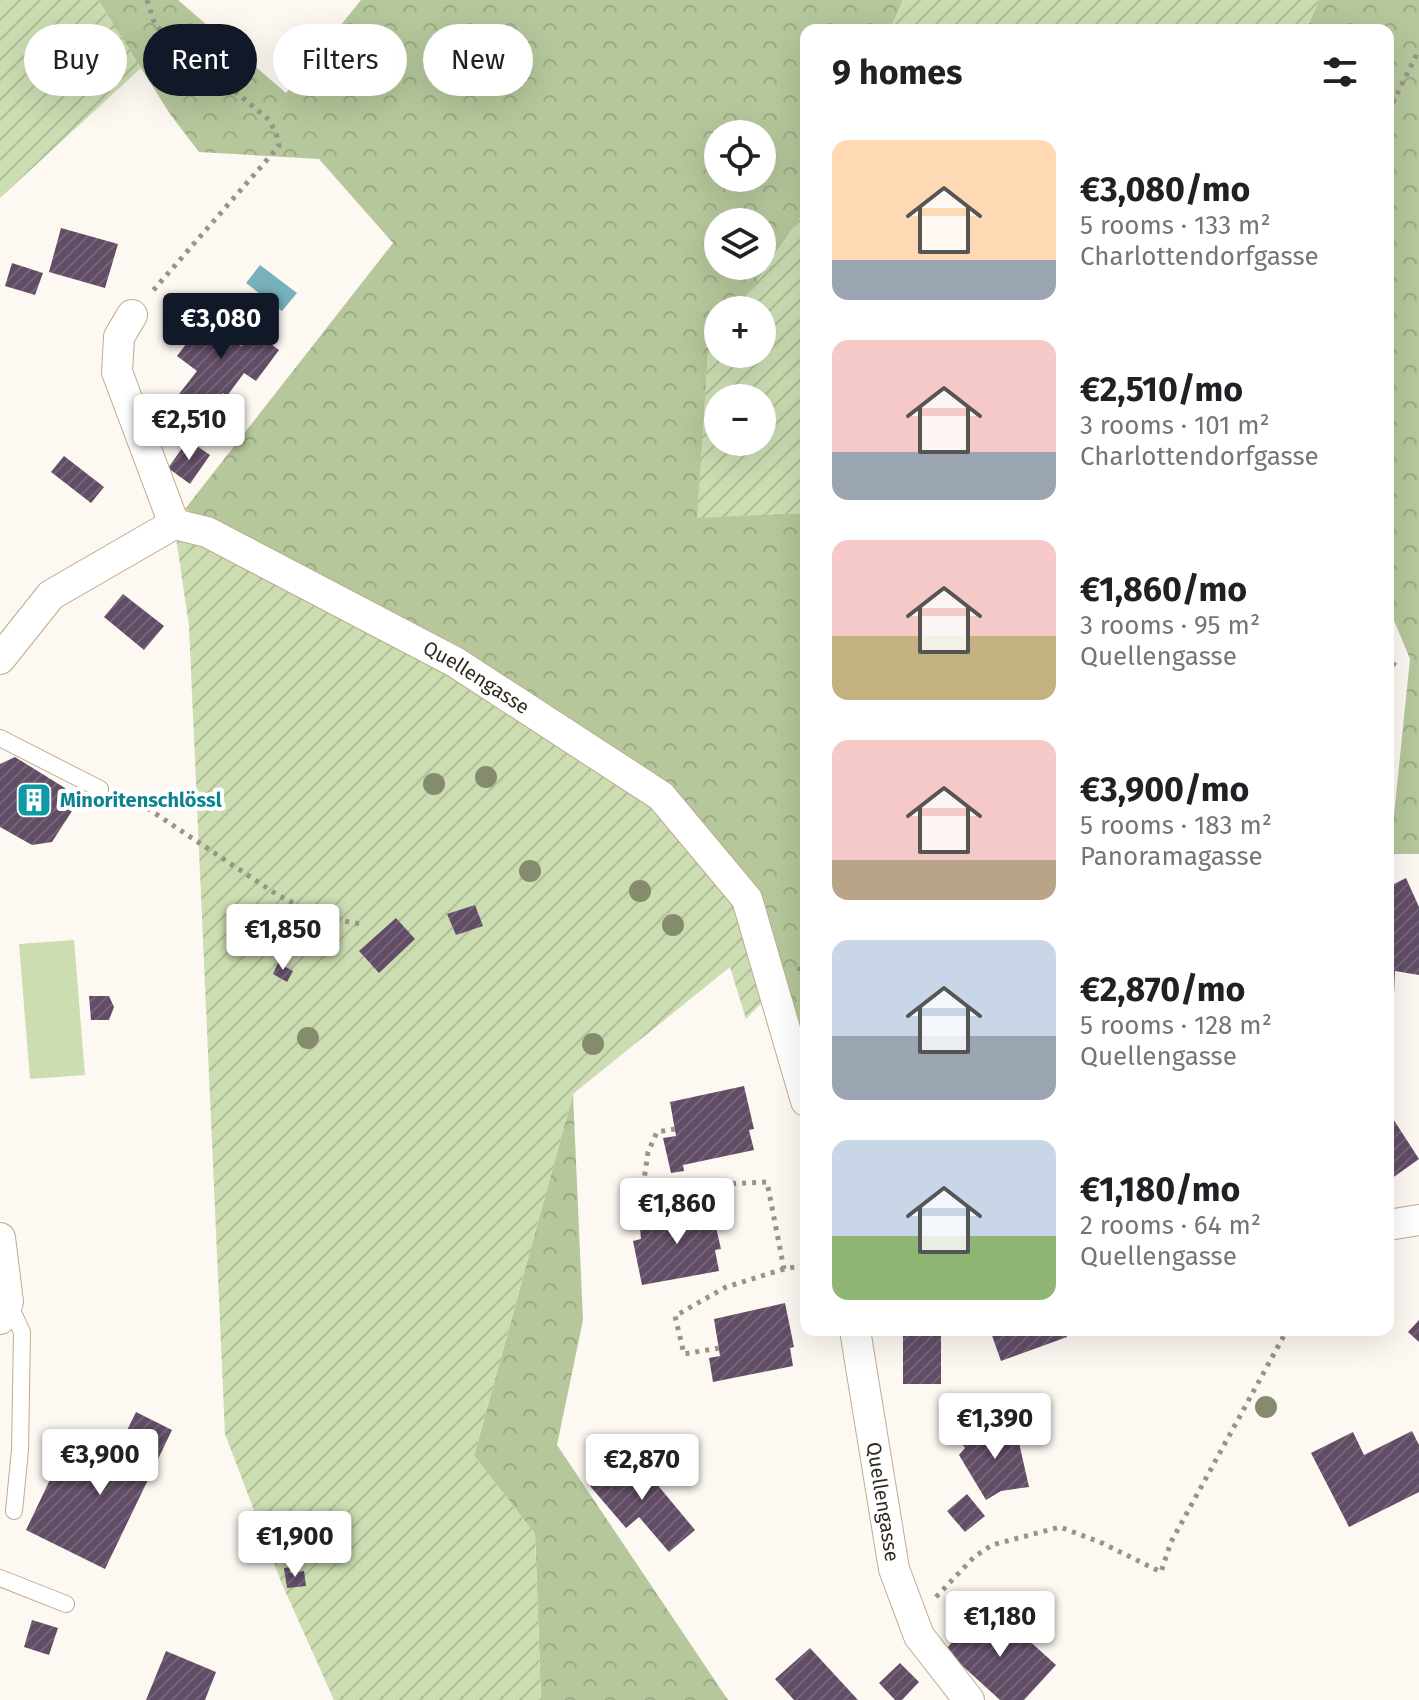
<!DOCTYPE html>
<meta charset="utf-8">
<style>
:root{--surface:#fff;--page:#f6f6f6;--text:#202124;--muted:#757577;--accent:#111827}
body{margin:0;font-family:"Fira Sans",sans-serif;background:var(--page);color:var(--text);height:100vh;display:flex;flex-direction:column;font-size:30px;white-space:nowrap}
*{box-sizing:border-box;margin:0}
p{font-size:26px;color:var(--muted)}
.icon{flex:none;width:44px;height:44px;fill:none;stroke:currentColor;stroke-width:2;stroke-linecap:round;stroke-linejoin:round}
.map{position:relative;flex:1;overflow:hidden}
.details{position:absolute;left:800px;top:24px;width:594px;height:1312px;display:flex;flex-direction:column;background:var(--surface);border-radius:16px;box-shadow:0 8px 32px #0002}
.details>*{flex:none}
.guide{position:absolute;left:24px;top:24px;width:656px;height:72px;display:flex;gap:16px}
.buttons{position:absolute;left:704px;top:120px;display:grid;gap:16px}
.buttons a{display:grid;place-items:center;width:72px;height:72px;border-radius:50%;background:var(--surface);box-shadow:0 8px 32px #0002;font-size:40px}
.price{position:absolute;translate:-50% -68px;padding:0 18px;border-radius:8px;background:#fff;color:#222;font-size:26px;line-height:52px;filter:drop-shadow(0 2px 4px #0008)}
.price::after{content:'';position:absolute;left:50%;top:48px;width:24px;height:18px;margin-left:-12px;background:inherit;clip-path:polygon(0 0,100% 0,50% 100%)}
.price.current{background:var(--accent);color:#fff}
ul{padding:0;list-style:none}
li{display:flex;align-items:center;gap:24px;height:200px;padding:0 32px}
li span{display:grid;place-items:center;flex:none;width:224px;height:160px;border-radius:16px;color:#555}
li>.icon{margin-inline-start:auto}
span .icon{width:96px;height:96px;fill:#fffc;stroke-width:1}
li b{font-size:34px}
h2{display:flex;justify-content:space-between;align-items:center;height:96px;padding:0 32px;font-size:34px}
.tag{padding:0 28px;border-radius:36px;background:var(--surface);box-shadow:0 8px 32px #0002;font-size:28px;line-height:72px}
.tag.current{background:var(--accent);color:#fff}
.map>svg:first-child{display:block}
.forest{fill:url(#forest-crowns);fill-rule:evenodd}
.garden{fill:url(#garden-furrows);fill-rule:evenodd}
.pitch{fill:#ccddb2}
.water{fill:#76b1bc}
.building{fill:url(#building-hatch)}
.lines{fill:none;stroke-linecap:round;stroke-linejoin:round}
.lane-casing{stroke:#c1ab8d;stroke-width:18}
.street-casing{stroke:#c1ab8d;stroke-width:32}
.path{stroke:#99938a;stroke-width:5;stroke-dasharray:4 6;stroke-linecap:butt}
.lane{stroke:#fff;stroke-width:16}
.street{stroke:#fff;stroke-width:30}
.tree{fill:#858b6d}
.labels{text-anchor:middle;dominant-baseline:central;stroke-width:8;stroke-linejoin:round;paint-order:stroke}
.street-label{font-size:20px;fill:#322a1e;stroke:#fff}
.culture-label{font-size:20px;font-weight:bold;fill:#0d838f;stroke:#fff;text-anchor:start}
</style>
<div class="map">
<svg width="1419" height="1700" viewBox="0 0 1419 1700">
<defs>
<pattern id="forest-crowns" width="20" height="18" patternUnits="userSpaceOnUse" patternTransform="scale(2)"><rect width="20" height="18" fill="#b5c79b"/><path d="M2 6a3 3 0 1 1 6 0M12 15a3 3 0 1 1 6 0" fill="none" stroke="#9cab85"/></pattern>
<pattern id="garden-furrows" width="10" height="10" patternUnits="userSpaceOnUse" patternTransform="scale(2)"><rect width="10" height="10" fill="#ccddb2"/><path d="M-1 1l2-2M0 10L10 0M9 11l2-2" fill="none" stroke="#b0be99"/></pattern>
<pattern id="building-hatch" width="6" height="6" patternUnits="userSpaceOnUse" patternTransform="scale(2)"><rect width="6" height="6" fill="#624d67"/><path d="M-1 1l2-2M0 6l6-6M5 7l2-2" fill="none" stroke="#756478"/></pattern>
</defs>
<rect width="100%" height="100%" fill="#fdf8f2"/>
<path class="forest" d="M98,0H178L286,93L361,0H903L890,30H806V209L737,310H718V338L708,353L698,517L806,513V1060L669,787L461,647L185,509L393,243L319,159L199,152L170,114ZM718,134H762V178H718ZM718,222H762V266H718Z
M1319,0H1419V854H1390L1410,659L1388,606V30H1306Z
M573,1094L583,1320L557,1445L728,1700H541L535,1534L474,1456Z"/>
<path class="garden" d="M0,0H98L141,68L0,198Z
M903,0H1319L1306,30H890Z
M806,209V513L697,518L708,353L718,338V354H762V310H737ZM718,398H762V442H718Z
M174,524L207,532L661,796L747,899L774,990L746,1019L730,967L573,1094L474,1456L535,1534L541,1700H334L282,1584L225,1434L189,626Z"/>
<path class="pitch" d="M74,940L85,1075L30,1079L19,944Z"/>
<path class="water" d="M260,265L297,293L282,311L246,283Z"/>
<path class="building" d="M61,228L118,244L105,288L49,272Z
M12,263L43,273L35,295L5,286Z
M213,309L236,326L228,336L241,346L252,330L279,350L256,381L244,373L227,396L223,393L207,415L179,394L197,371L177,356Z
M188,440L210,455L190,484L168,468Z
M64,456L104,487L91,503L51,472Z
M123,594L164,626L144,650L104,617Z
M15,757L65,788L72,811L52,842L32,845L0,827V764Z
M1406,878L1419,907V975L1395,971L1393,1019L1388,1018V968H1392L1388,959V887Z
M475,905L483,926L456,935L447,914Z
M396,918L415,939L379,973L359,951Z
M278,963L293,971L287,982L273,974Z
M89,996H109L114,1007L109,1020H91Z
M744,1086L754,1129L749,1130L754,1150L683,1165L684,1171L671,1173L663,1138L676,1136L670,1102Z
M1388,1111L1419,1159L1388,1181Z
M711,1206L721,1249L715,1250L719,1271L642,1285L633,1241L641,1239L639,1220Z
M785,1303L794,1347L790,1348L793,1366L713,1382L709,1358L720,1356L714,1319Z
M1419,1320V1342L1408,1332Z
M903,1330H941V1384H903Z
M990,1330H1065L1067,1337L1001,1361Z
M136,1412L172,1430L105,1569L26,1530L58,1463L101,1484Z
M1015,1425L1029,1487L1001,1491L986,1500L959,1455L965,1448L958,1438Z
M1412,1431L1419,1445V1492L1349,1527L1311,1453L1353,1432L1364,1455Z
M631,1453L695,1530L669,1552L639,1517L626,1528L590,1486Z
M967,1494L985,1516L965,1532L947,1511Z
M290,1567V1573L304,1571L306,1586L287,1588L284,1568Z
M980,1612L1006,1636L1014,1627L1056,1665L1024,1700H1000L945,1650Z
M32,1620L58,1628L49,1655L24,1647Z
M810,1648L858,1700H794L775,1679Z
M166,1651L216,1672L205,1700H146Z
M900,1663L919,1682L902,1700H895L879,1683Z"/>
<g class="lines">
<defs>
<path id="lane" d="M0,738L100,789
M8,1302L22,1332L20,1450L14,1511
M0,1578L66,1604"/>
<g id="street">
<path d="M132,315L119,337L117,372L174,524"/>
<path id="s1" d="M0,659L51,595L174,524L207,532L455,662L661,796L747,899L806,1101"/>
<path d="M1388,1225L1419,1220"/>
<path d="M0,1238L8,1302L0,1319"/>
<path id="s2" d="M855,1330L894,1569L919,1636L969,1700"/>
</g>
</defs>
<use href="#lane" class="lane-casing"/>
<use href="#street" class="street-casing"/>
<path class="path" d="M147,0L155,25L267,118L276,132L279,146L151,293
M1388,112L1419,50
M1388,655L1395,662L1388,673
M120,796L138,802L276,894L318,916L360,924
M799,971L806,952
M675,1129L657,1132L648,1152L644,1180L652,1188L767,1182L784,1269L806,1265
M639,1224L634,1219L649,1185
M719,1348L684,1354L675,1316L726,1287L784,1269
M936,1597L974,1557L992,1545L1060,1527L1102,1543L1161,1572L1171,1542L1287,1330"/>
<use href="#lane" class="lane"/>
<use href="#street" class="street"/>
</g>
<g class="tree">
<circle cx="486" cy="777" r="11"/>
<circle cx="434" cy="784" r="11"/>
<circle cx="530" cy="871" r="11"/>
<circle cx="640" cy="891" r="11"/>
<circle cx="673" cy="925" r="11"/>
<circle cx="308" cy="1038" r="11"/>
<circle cx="593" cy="1044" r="11"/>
<circle cx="1266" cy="1407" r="11"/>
</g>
<defs>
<symbol id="building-square" viewBox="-11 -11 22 22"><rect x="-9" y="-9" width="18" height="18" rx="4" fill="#0f9aa8" stroke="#fff"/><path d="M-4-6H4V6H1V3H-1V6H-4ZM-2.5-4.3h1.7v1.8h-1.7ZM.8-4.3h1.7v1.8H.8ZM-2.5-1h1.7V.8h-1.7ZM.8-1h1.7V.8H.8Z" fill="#fff"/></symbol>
</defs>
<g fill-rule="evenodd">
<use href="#building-square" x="14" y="780" width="40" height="40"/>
</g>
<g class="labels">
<g class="street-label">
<text stroke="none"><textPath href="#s1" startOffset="564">Quellengasse</textPath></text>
<text stroke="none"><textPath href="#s2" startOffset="174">Quellengasse</textPath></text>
</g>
<g class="culture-label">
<text x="60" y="800">Minoritenschlössl</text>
</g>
</g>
</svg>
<div class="buttons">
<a><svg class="icon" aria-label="locate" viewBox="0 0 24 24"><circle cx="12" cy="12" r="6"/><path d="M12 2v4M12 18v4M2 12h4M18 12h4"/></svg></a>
<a><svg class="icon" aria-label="layers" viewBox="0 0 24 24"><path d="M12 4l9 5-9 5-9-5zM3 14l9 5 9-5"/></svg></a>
<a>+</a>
<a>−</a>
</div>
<b class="price current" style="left:221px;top:361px">€3,080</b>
<b class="price" style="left:189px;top:462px">€2,510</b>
<b class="price" style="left:283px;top:972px">€1,850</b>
<b class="price" style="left:677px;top:1246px">€1,860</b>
<b class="price" style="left:995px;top:1461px">€1,390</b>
<b class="price" style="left:100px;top:1497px">€3,900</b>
<b class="price" style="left:642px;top:1502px">€2,870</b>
<b class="price" style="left:295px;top:1579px">€1,900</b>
<b class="price" style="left:1000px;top:1659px">€1,180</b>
<div class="guide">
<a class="tag">Buy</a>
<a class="tag current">Rent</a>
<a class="tag">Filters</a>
<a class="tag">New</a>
</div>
<section class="details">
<h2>9 homes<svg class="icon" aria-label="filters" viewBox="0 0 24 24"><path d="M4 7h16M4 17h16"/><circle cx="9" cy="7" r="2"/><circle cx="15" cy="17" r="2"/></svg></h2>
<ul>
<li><span style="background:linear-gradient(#ffd9b3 75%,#9aa5b1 0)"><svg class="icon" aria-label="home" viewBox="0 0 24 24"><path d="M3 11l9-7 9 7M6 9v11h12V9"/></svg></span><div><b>€3,080/mo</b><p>5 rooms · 133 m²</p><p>Charlottendorfgasse</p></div></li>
<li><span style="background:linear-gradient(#f6c9c9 70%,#9aa5b1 0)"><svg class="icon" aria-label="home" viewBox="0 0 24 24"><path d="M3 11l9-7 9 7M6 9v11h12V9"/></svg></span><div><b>€2,510/mo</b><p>3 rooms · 101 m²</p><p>Charlottendorfgasse</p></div></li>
<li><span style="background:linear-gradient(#f6c9c9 60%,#c2b280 0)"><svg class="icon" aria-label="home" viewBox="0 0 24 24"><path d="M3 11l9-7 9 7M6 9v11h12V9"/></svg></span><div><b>€1,860/mo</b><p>3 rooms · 95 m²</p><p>Quellengasse</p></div></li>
<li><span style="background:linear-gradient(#f6c9c9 75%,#b9a48a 0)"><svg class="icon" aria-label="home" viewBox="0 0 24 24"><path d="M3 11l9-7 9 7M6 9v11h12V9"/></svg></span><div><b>€3,900/mo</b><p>5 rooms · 183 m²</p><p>Panoramagasse</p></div></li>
<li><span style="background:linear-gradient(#c9d6e8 60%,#9aa5b1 0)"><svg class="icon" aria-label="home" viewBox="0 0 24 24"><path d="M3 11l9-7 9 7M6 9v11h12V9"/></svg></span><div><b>€2,870/mo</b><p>5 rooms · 128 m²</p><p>Quellengasse</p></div></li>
<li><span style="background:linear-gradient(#c9d6e8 60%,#8fb573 0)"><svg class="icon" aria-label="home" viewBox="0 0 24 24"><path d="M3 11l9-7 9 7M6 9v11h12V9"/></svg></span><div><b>€1,180/mo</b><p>2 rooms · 64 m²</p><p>Quellengasse</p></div></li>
</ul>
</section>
</div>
